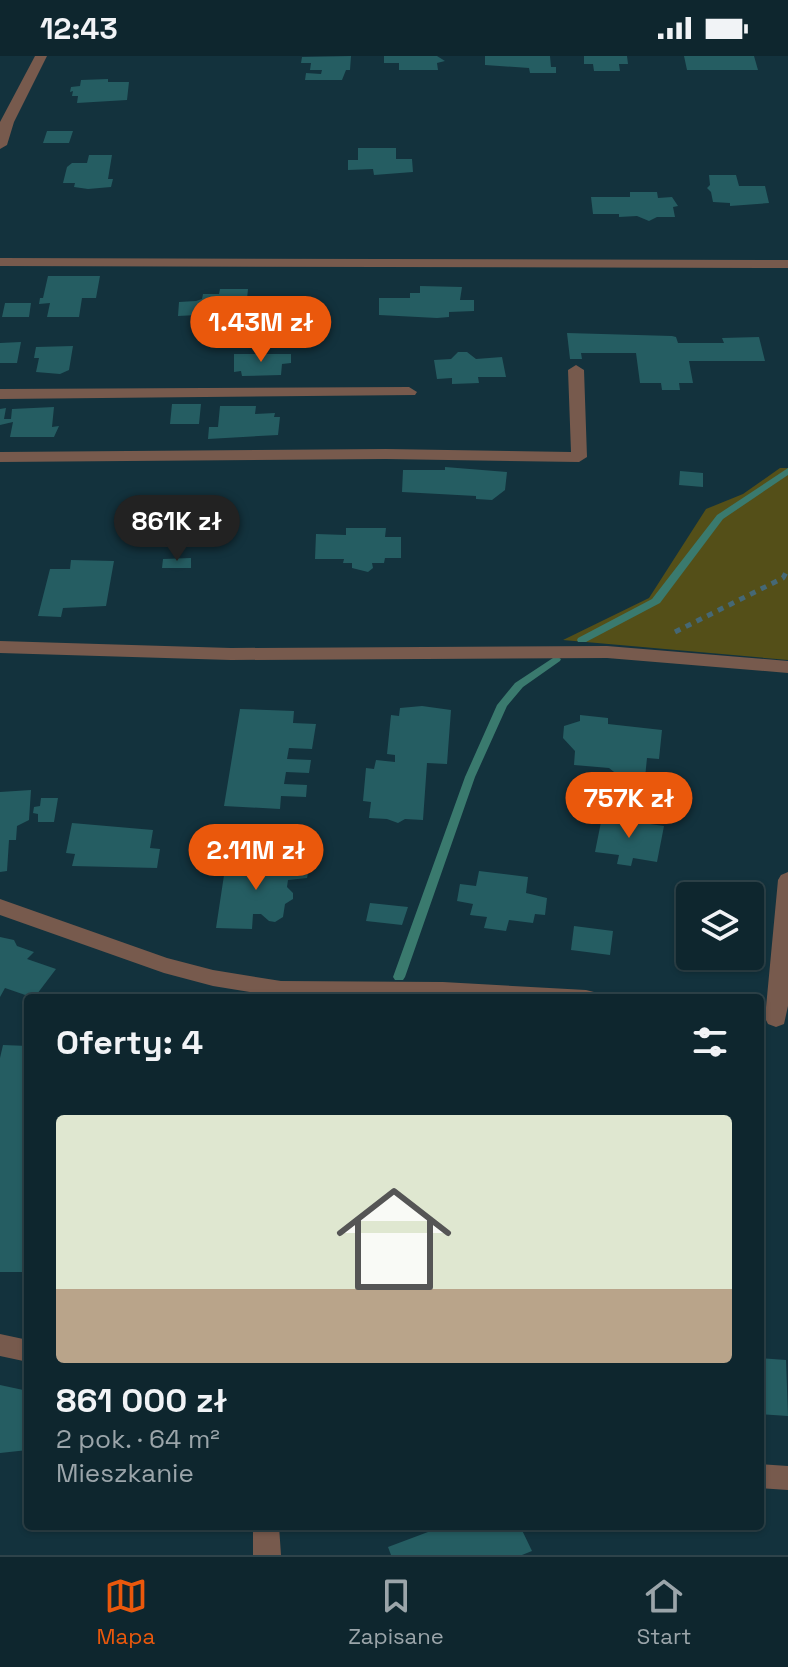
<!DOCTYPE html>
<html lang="pl">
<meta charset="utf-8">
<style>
:root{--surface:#0e262e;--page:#172e36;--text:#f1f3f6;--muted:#9ba5aa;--line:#2e434a;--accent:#ea580c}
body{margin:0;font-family:"Space Grotesk",sans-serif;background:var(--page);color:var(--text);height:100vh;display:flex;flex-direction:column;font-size:30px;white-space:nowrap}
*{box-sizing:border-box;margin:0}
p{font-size:26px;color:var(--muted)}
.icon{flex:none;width:44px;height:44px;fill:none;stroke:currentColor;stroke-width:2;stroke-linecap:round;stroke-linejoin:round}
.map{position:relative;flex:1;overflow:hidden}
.drawer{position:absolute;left:24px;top:938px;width:740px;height:536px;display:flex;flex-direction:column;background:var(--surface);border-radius:8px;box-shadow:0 2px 6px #0004,0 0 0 2px var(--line)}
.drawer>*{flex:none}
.buttons{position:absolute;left:676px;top:826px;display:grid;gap:16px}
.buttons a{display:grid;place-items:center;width:88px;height:88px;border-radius:8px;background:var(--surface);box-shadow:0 2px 6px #0004,0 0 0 2px var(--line);font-size:40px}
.price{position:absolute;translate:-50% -68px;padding:0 18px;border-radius:28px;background:var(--accent);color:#fff;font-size:26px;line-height:52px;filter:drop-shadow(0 2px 4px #0008)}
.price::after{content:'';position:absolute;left:50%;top:48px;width:24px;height:18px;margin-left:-12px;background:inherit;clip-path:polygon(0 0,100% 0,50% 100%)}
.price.on{background:#222;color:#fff}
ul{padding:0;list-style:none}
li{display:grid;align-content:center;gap:16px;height:424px;padding:0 32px}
li span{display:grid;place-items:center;height:248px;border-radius:8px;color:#555}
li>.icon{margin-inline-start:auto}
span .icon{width:144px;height:144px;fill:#fffc;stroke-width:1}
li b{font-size:34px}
h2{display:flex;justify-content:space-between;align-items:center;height:96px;padding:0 32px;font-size:34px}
.status{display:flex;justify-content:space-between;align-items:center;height:56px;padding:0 40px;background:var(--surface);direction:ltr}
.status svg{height:22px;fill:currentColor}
.dock{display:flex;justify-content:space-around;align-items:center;height:112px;border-top:2px solid var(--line);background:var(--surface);font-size:22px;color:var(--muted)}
.dock a{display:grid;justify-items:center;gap:4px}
.dock .on{color:var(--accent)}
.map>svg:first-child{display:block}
.green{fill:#544f18}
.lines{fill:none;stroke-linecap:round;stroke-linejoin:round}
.stream{fill:#3a7a6e;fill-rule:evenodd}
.building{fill:#255d62}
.path{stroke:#456875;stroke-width:5;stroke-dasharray:6 6;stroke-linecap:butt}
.minor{fill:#775a4d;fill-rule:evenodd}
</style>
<div class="status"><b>12:43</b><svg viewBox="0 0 49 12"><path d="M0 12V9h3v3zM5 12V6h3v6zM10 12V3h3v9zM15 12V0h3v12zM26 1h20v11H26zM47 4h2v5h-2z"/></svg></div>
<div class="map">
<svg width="788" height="1499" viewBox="0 0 788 1499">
<rect width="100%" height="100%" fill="#13323d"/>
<path class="green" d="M780,412H788V604L563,584L649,542L706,453L743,438Z"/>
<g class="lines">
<path class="stream" d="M788,412V419L723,463L660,547L586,586H578L577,584L578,582L652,543L717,459Z
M556,600L561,603L560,605L523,631L507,650L475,721L405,921L403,924H395L393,921L465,721L497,649L515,627Z"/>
</g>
<path class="building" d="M351,0L350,14H346L342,24H305L306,17L321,18L322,14H310L311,7H301L302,1Z
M384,0H437L445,5L437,7L438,14H399V7H384Z
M485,0H550L551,11H556V17H530L529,12L485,9Z
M584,0H627L628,8H619L620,15H594L593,8H584Z
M684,0H754L758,14H687Z
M108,23V26H129L127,44L77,47L78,40H72L73,35L70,36L71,31L80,30L81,24Z
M47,75H73L69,87H43Z
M358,92H396V103H412L413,116L374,119L373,113L348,114V104H358Z
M89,99H112L108,123H113L111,131L88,133L74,131L75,127H63L67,111L72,107H87Z
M709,119H736L739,130H765L769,147L730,150V147L713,146L711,136L707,132L710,129Z
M630,136H657L658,142L672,141L678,150L673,151L675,161H657L649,165L637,160L619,161V158H593L591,141H630Z
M48,220H100L96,242H82L79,261H47L50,247L39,248L40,242H43Z
M420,230L462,231L460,244H474V255L449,256V261L437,262L379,259V242H410V237H420Z
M220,233H248L247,243L258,242L257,256L178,260L179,246L196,245L202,243L203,238H219Z
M5,247H31L29,261H2Z
M567,277L672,280L676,281L678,287H724L722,282L759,281L765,305H689L693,327H679L680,334H662L661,327H640L636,297H581L582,303H570Z
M21,286L17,307H0V287Z
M73,290L69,314L60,318L36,316L39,302H34L36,291Z
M458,296H467L476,303L502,301L506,321H478L479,327L452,328V322L437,323L434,304L451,303Z
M234,298H291V307L282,308L281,319L242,320L241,315L234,316Z
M172,348H201L199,368H170Z
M220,350H256L255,358L275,357L274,361H280L278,379L208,383L209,371H218Z
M54,351L52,371L59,370L54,381H10L13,366L0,369V353L6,352L4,363H11L12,353Z
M445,411L507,416L505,434L492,444L476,443V440L402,436L403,414H445Z
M680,415L703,417V431L679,429Z
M138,453H152L151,457L176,458L174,472L133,471Z
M346,472H386L385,481H401V502H385L384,507H372L373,512L368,516L352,512V507H343L344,503H315L316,478L346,479Z
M191,502V512H162L163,503Z
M71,504L114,505L106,550L63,552L61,561L38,560L50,513H70Z
M422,650L451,654L447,708L427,707L423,764L405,763L398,767L387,763L369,762L371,746L363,745L366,712L374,713L376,704L395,706V699L387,698L391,659L399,660L400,652Z
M240,653L294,655L293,667L316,668L312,693L289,692L287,703L311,704L309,717L286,716L284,728L307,729L306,741L281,740L280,753L224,750Z
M580,659L608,662V668L662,674L659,703L647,702L645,722L618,719L609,712L574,709L575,695L563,682L564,670L580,665Z
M31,734L29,764L17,770L16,784H9L7,815L0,816V736Z
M41,742H58L54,766H38V758L33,757L34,751L40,750Z
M602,761L664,770L657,806L633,802L631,810L617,808L619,799L595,796Z
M72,767L153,774L150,792L160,793L157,812L72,810L75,798L66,797Z
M267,801H277L285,808L309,813L307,822L288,824L287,831L293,837V843L285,848L283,861L275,866L269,865L261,858H253L252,873L216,872L226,806L258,807Z
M479,815L528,821L526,837L547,842L545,859L535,858L533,867L509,864L506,875L484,872L487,861L470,859L473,848L457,845L460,828L476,830Z
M370,847L408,851L402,869L366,865Z
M574,870L613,875L610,899L571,894Z
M0,881L14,884L17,890L34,896L27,903L56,913L34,942L5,932L0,941Z
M3,989L28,990V1216H0V1002Z
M760,1302L786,1304L788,1360L760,1358Z
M0,1329L28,1335V1394L0,1397Z
M444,1470H520L532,1495L522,1499H391L388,1491Z"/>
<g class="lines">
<path class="path" d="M675,576L783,522L788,513"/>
<path class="minor" d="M35,0H47L14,66L7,89L0,93V66Z
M0,202L788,204V212L0,210Z
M576,309L584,314L587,401L579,406L386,403L0,406V396L386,393L571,396L568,314Z
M409,331L417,336L415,339L0,343V333Z
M0,585L231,592L607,590L788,605V617L607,602L231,604L0,597Z
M788,816V950L784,968L776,971L768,968L765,962L778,824L781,819Z
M0,843L167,902L213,914L281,925L443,926L586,934L594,936L597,942L281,941L213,930L164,917L0,859Z
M0,1278L28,1284V1306L0,1300Z
M760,1408L788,1410V1434L760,1432Z
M253,1470H279L281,1499H253Z"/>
</g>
</svg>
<div class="buttons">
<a><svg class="icon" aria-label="layers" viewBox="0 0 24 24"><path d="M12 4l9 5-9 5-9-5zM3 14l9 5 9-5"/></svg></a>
</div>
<b class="price" style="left:261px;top:308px">1.43M zł</b>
<b class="price on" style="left:177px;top:507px">861K zł</b>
<b class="price" style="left:629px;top:784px">757K zł</b>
<b class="price" style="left:256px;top:836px">2.11M zł</b>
<section class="drawer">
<h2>Oferty: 4<svg class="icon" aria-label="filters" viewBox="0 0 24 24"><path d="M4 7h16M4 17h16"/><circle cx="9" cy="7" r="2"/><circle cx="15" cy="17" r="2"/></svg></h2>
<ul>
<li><span style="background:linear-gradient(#dfe7d0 70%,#b9a48a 0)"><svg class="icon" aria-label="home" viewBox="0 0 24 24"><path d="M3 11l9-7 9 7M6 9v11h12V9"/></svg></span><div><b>861 000 zł</b><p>2 pok. · 64 m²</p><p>Mieszkanie</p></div></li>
</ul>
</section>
</div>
<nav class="dock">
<a class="on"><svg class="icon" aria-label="map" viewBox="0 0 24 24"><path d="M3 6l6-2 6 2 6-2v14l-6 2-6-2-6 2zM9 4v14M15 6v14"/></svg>Mapa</a>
<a><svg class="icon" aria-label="saved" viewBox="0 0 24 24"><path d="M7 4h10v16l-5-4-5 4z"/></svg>Zapisane</a>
<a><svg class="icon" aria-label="home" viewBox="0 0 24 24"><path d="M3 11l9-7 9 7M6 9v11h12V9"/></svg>Start</a>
</nav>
